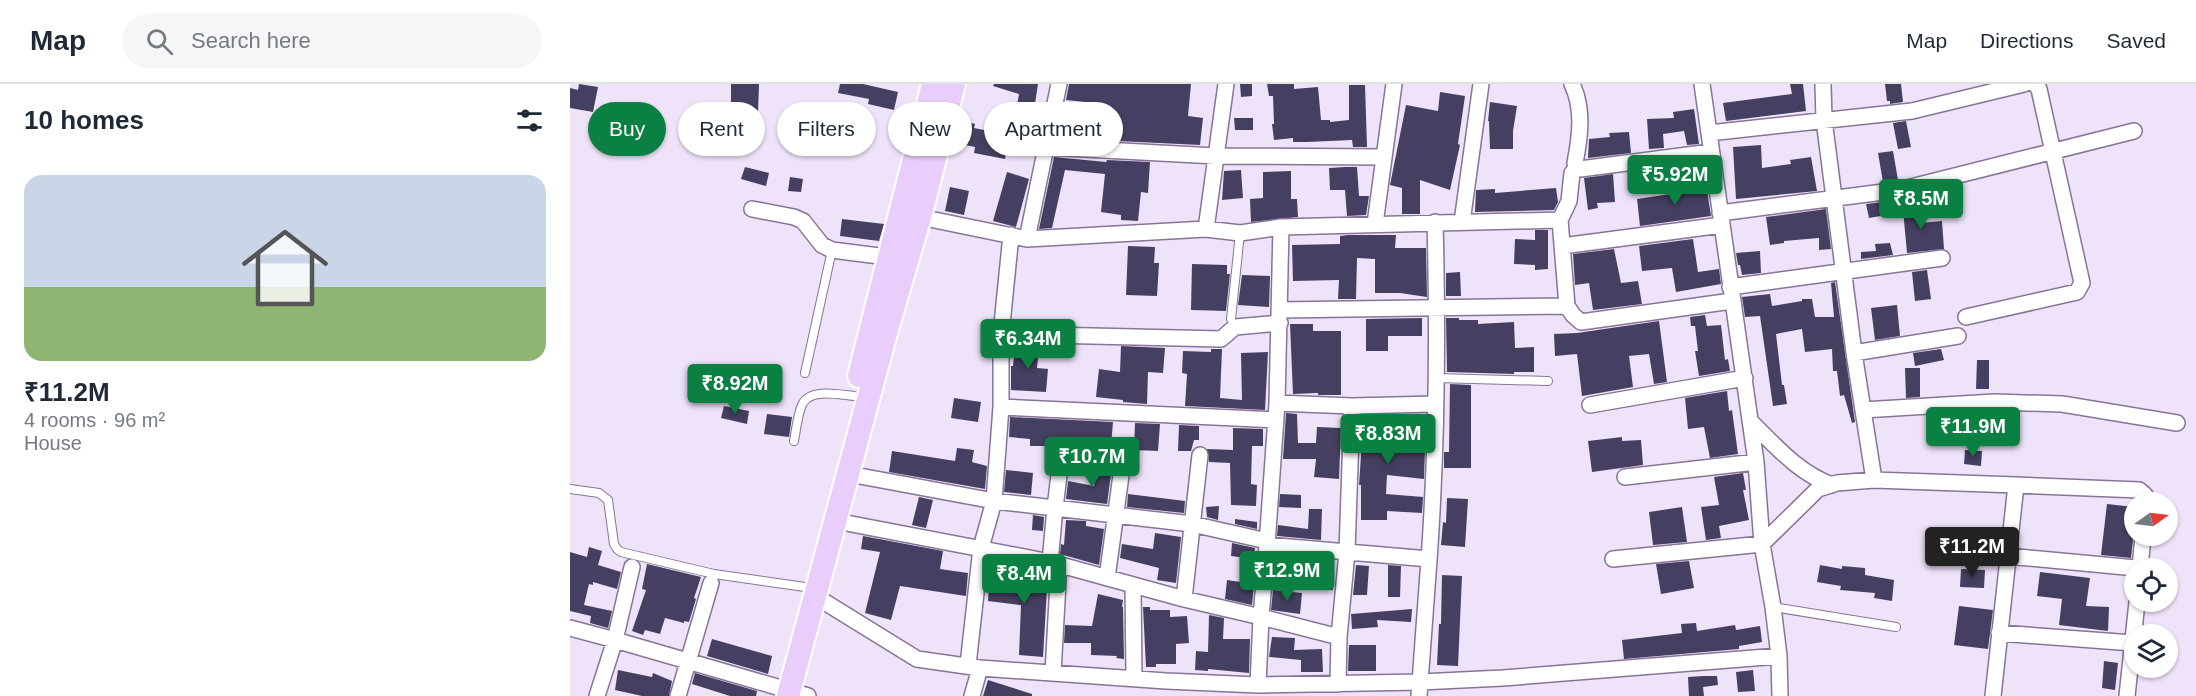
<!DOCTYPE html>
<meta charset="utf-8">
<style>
:root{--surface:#fff;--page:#f6f6f7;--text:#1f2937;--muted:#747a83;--line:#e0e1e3;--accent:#0b8043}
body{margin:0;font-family:Arial,sans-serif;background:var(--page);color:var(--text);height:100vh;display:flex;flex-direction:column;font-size:22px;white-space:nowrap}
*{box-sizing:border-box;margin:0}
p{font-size:20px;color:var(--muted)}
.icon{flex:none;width:33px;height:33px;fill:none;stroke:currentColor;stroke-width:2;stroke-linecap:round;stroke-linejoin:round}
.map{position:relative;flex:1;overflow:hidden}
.panel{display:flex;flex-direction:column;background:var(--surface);width:570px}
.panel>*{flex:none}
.banner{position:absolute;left:18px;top:18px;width:570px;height:54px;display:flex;gap:12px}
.needle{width:39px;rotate:76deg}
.tools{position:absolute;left:1554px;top:408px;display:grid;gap:12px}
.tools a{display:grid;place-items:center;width:54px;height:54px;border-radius:50%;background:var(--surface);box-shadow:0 2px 4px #0004;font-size:30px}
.price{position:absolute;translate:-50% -51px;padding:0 14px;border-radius:6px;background:var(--accent);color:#fff;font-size:20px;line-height:39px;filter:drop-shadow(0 2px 3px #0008)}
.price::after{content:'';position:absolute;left:50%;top:36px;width:18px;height:14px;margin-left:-9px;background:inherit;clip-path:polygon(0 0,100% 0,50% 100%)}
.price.selected{background:#222;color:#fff}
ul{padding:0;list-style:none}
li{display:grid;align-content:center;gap:12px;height:318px;padding:0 24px}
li+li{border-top:2px solid var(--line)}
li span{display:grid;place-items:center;height:186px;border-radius:18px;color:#555}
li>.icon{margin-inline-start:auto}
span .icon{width:108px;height:108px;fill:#fffc;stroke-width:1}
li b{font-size:26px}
h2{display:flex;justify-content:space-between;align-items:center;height:72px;padding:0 24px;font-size:26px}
.pill{padding:0 21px;border-radius:27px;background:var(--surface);box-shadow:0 2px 4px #0004;font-size:21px;line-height:54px}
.pill.selected{background:var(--accent);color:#fff}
header{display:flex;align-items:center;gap:36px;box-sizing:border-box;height:84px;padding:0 30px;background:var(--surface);border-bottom:2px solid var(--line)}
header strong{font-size:28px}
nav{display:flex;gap:33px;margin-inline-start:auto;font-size:21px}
.search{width:420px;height:54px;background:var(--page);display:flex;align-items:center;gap:15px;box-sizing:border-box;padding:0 21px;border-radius:33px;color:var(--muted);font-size:22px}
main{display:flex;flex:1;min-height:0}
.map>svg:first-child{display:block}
.building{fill:#454061}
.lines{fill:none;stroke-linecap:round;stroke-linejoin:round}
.service-casing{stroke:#877496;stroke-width:10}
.minor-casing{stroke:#877496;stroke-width:18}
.primary-casing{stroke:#fff;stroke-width:26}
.service{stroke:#fff;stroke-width:8}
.minor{stroke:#fff;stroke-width:15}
.primary{stroke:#e9cefc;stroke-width:22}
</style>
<header>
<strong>Map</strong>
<div class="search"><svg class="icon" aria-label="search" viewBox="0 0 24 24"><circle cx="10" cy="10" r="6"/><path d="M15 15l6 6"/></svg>Search here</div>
<nav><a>Map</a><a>Directions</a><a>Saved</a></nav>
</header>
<main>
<section class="panel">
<h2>10 homes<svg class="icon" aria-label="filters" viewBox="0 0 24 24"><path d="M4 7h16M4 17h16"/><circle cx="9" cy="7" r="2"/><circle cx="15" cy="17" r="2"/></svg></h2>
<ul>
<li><span style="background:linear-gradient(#c9d6e8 60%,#8fb573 0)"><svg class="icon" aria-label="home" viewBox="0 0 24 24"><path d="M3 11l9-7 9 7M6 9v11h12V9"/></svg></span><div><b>₹11.2M</b><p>4 rooms · 96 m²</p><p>House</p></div></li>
</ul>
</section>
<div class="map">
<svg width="1626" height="612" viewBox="0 0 1626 612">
<rect width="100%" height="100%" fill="#efe3fa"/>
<path class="building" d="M9,0L28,3L23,28L0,24V4L8,6Z
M161,0H189L188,29L161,28Z
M270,0H293L328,8L324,26L298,20L299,15L268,9Z
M424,0H468L461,46L443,43L449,10L423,2Z
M499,0H621L618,32L633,34L630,61L547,57L548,55L512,52L515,18L496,16Z
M670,0H682V12L671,13Z
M697,0H724V5L748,3L751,36H760V38L779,36V1H795L797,63H783L782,56L737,58H723V54L704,56L702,40H704L703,12H699Z
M1220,0H1233L1236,27L1156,37L1153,19L1222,10Z
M1315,0H1331L1333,18L1320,20V17H1317Z
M870,8L895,12L888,60L890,61L880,106L850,96V130H832V104L820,101L836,21L868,27Z
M920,18L947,22L943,47V65H920L919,37H918Z
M1124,25L1129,60L1117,61L1114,47L1093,50L1094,64L1079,65L1077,35L1104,34L1103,28Z
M664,34H683V46H665Z
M395,37L405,40L404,44L439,51L435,75L404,69L405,63L390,60Z
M1336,37L1341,63L1328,65L1323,39Z
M1059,48L1061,69L1018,74L1019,55L1040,53L1039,49Z
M1191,61L1192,84L1221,80L1220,76L1241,73L1247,107L1166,115L1163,63Z
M1323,67L1328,96L1313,98L1308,69Z
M484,73L536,78L537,76L580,78L578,109L571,108L568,137L551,136V131L531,128L535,90L495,86L482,144L469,145Z
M175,83L199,89L196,102L171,95Z
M775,83H787L789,112H799L796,131L777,132L775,106H760L759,84Z
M671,86L673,114L652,116L654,87Z
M721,87V115H727L728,133L681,138L680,115L693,114V88Z
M437,88L459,95L446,143L423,137Z
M1043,90L1045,118L1027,119L1028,124L1018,126L1014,94Z
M220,93L233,95L231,108L218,107Z
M1136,100L1141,132L1070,142L1067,115L1114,108L1113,103Z
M380,103L399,107L394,131L375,127Z
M986,104L988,118L984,126L905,128L906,106L925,105V109Z
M1346,112L1349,139L1372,137L1374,165L1337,169L1332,115Z
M1313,118L1316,131L1299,134L1296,120Z
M1256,125L1261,165L1249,166V154L1214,157V159L1200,161L1196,133Z
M272,135L314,140L309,157L270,152Z
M965,146H978V185L965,186V181L944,180L945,155L965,156Z
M778,151H826L825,164H856L857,213L830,209H805V175L787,174L786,215H768L769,196L723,197L722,161L770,160V152Z
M1123,155L1128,188L1149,185L1151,200L1106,208L1102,184L1072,187L1069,162Z
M1320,159L1323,171L1291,175V168L1306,167L1305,160Z
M558,162L585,163L584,179H589L587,212L556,211Z
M1044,165L1051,199L1068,197L1072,220L1023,226L1019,199L1005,201L1003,170Z
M1190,167L1191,189L1172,191L1170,181H1168L1166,169Z
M622,180L657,181V190H660L656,227L621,226Z
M1357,186L1361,215L1345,217L1342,188Z
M890,188L891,212H876V189Z
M672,191L700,192L699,223L668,221Z
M1265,198L1285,338L1282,339L1274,311L1270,312L1267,287H1263L1262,265L1235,268L1232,245L1206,250L1212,301H1214L1217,320L1203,322L1190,232L1175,233L1172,213L1200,210L1202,222L1232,217V215H1242L1245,233H1264L1261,199Z
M1327,221L1330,252L1305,256L1301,224Z
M1135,231L1137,242L1151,241L1155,276L1158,275L1160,287L1129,292L1125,267H1128L1125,242H1121L1120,233Z
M852,234V252H818V267H796V235Z
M876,234H889V236H908V240L944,238L945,264L964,263V288H944V290L877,288Z
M1089,237L1097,298L1084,300L1079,270L1059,272L1063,303L1012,312L1007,270L985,272L984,250L1007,249Z
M720,240H743V247H771V311H748V309L723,310Z
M445,260L469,262L467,284L478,285L476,308L441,306V282H443Z
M551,262L595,264L593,289L578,288L577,320L553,318V316L526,313L529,285L550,288Z
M641,265H652L650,314L672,316L671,269L698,268L695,326L615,322L617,290L612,289L613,267L641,268Z
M1371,265L1374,276L1345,282L1343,269Z
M1407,276H1419V305H1406Z
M1335,284H1350V313L1336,314Z
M880,300L901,301V384H874V368H879Z
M1157,307L1159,327L1162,326L1168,370L1140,374L1134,343L1118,345L1115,314Z
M384,314L411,318L408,338L381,334Z
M154,322L179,327L177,340L151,334Z
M716,329L727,330L728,359H746L747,343L771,344L769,395L744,393L746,375H713Z
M197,330L222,333L219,353L194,350Z
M841,330L839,364L855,366L854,395L817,391L816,410L853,413L852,429L817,427V436H791V401H789L792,357H791V344H794V331Z
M440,333L543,338L541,362L496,358V362H460V355L439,353Z
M565,339L590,340L588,367L564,366Z
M609,341L629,342V356H624L621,367H608Z
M663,344L693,345V362H682L681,400L687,401L686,422L661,421L660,379L639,378L637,365L663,366Z
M1052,353V357L1071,356L1073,381L1022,388L1018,357Z
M387,364L404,366L402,378L417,382L415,405L319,388L322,367L385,377Z
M1395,366L1412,367L1411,382L1394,380Z
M527,380L542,383L537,420L496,415L498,397L524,402Z
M436,386L463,389L461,411L434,408Z
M1173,389L1176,406H1173L1179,436L1149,442L1151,454L1136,456L1131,423L1149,421L1144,393Z
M558,410L615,417L614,429L557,423Z
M710,410L731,411V424L709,423Z
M349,413L363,416L356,444L342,441Z
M877,414L898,415L895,463L871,461L873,438L876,439Z
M1537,420L1564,423V447L1561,474L1531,471Z
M649,422L648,436L637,433L636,423Z
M1112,423L1117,458L1083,461L1079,428Z
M739,425H752L751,456L707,452L708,441L738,445Z
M463,431L474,433L473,447L462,446Z
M665,435L687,438V445L665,440Z
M496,436L516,437V442L534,445L529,481L490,470L491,460L494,461Z
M585,449L611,453L606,499L587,496L589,484L550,474L552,460L583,465Z
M293,452L373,467L370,485L398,489L396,512L330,502L321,536L295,529L310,468L291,465Z
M662,459L685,464L684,475L661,472Z
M19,463L32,467L28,481L51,488L47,505L23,498V501L19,500L14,521L42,527L38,544L20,539L21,532L0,527V468L17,473Z
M734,474L764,477L763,506L733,505Z
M1119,477L1124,504L1091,510L1086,480Z
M77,480L131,493L124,514L126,515L119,538L114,537V539L95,534L90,550L75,546L73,551L62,547L76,506L72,505Z
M786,481L799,482L797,511H783Z
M818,481L831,482L830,513H818Z
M1250,481L1272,485V482L1295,484V491L1324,496L1322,517L1304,514L1305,509L1270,506L1271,502L1247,498Z
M1391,485L1415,486L1414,504L1390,503Z
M420,486L456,491V487H478L473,573L449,571L451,521L418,517Z
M1470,488L1520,494L1516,522L1539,523L1538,547L1489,541L1492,515L1467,512Z
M872,491L892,492L888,582L867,581L869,540H871Z
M657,496L684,500L682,521L655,515Z
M703,506L732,509L730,530L701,526Z
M528,510L553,516L552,523H553L554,575L546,574L547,572L521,571V559H494L495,541L522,542Z
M1389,522L1423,526L1418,565L1384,561Z
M573,523H580V526H600V533L617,532L619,559L606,560V580H586V583H576Z
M842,525L841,538L807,536L808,543L782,545L781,530Z
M639,531L654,534L653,555H680L679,589L638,585V587L625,586L626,567L638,568Z
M1126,539L1127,547L1165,541L1166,546L1190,542L1192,558L1169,562V565L1054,575L1052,556L1112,549L1111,540Z
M702,553L725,554L724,566L752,565L753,588H731V576L699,573Z
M142,555L202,572L198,590L137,572Z
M779,561H806V587H778Z
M1534,577L1548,579L1545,606L1532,604Z
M48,586L82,593L83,589L102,597L99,612H72L45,606Z
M1183,586L1185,607L1168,608L1166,588Z
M125,589L187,607L186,612H160L122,600Z
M1133,592H1147L1148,601L1133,603L1134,612H1119L1118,593Z
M418,596L462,610V612H413Z"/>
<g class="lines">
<defs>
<path id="service" d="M661,235L670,149
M235,289L262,166
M866,294L978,297
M224,357C226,347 228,327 233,319C241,304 270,311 284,312
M0,405L29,409L38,416L44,460L47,465L51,468L144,490L235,503
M1203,523L1326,543"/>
<path id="minor" d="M1002,0C1014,25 1010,53 1005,79L1010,85L1141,68
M1132,0L1186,378L1192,460L1203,523L1209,572L1210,612
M1139,49L1342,27L1454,0
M477,63L646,72L814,73
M182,125L224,133L233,137L252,161L262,166L317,173
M1150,129L1329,106L1564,47
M350,133L457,155L636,145L670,149L711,143
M990,136L999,117L1002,89L1007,83
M892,138L911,0
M805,140L824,0
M636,145L656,0
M441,151L431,250L651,255L665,243L710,239
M457,155L489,0
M992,162L1152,141
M1160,203L1372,174
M997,222L1003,231L1011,238L1162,217
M1396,233L1507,208L1512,199L1469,5L1465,0
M1284,269L1388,252
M707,319L782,322L865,320
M1020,321L1175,294
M431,323L706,336
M1293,326L1424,318L1492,320L1607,339
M1180,337C1205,361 1228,389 1262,401
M279,390L424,417L485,424L491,374
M1055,393L1186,378
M1304,396L1446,401L1423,612
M1446,401L1569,406L1575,411L1576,418
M266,437L480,478L614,515L691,533L697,461L859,475
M697,461L707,319L711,143L990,136L997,222L709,226
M1438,472L1566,484
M1043,475L1192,460L1248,405L1267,399L1304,396L1284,269L1254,36L1253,0
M480,478L485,424L622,440L697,457
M62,483L45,556L238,612
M1570,484L1573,452
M537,494L555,362
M563,501L564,595
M245,512L347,575L410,584L596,597L688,601L850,598L933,594L1209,572
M614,515L630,371
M0,544L45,556L27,612
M1429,549L1563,559
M398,581L411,464L424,417L431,323V250
M483,589L489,480
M768,600L769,553L777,468L782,322
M688,601L691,533L769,553
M108,612L141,499
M402,612L410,584
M849,612C852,567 856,521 859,476C867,363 868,250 865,138
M1557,612L1567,518"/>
<path id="primary" d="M289,292L363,0
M218,612L316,249L350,133L384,0"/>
</defs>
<use href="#service" class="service-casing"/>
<use href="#minor" class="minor-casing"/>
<use href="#primary" class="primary-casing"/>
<use href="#service" class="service"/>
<use href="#minor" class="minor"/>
<use href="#primary" class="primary"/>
</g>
</svg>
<div class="tools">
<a><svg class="needle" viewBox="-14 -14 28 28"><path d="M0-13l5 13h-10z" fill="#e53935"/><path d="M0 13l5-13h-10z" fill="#747a83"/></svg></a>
<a><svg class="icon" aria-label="locate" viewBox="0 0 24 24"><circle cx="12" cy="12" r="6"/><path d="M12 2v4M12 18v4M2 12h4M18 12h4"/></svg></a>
<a><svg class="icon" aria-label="layers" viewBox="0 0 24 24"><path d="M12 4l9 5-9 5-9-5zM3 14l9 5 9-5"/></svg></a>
</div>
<b class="price" style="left:1105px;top:122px">₹5.92M</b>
<b class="price" style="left:1351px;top:146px">₹8.5M</b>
<b class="price" style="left:458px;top:286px">₹6.34M</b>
<b class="price" style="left:165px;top:331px">₹8.92M</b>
<b class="price" style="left:1403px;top:374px">₹11.9M</b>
<b class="price" style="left:818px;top:381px">₹8.83M</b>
<b class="price" style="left:522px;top:404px">₹10.7M</b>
<b class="price selected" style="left:1402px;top:494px">₹11.2M</b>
<b class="price" style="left:717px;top:518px">₹12.9M</b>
<b class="price" style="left:454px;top:521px">₹8.4M</b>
<div class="banner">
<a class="pill selected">Buy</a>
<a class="pill">Rent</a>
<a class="pill">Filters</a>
<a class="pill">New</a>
<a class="pill">Apartment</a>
</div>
</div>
</main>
